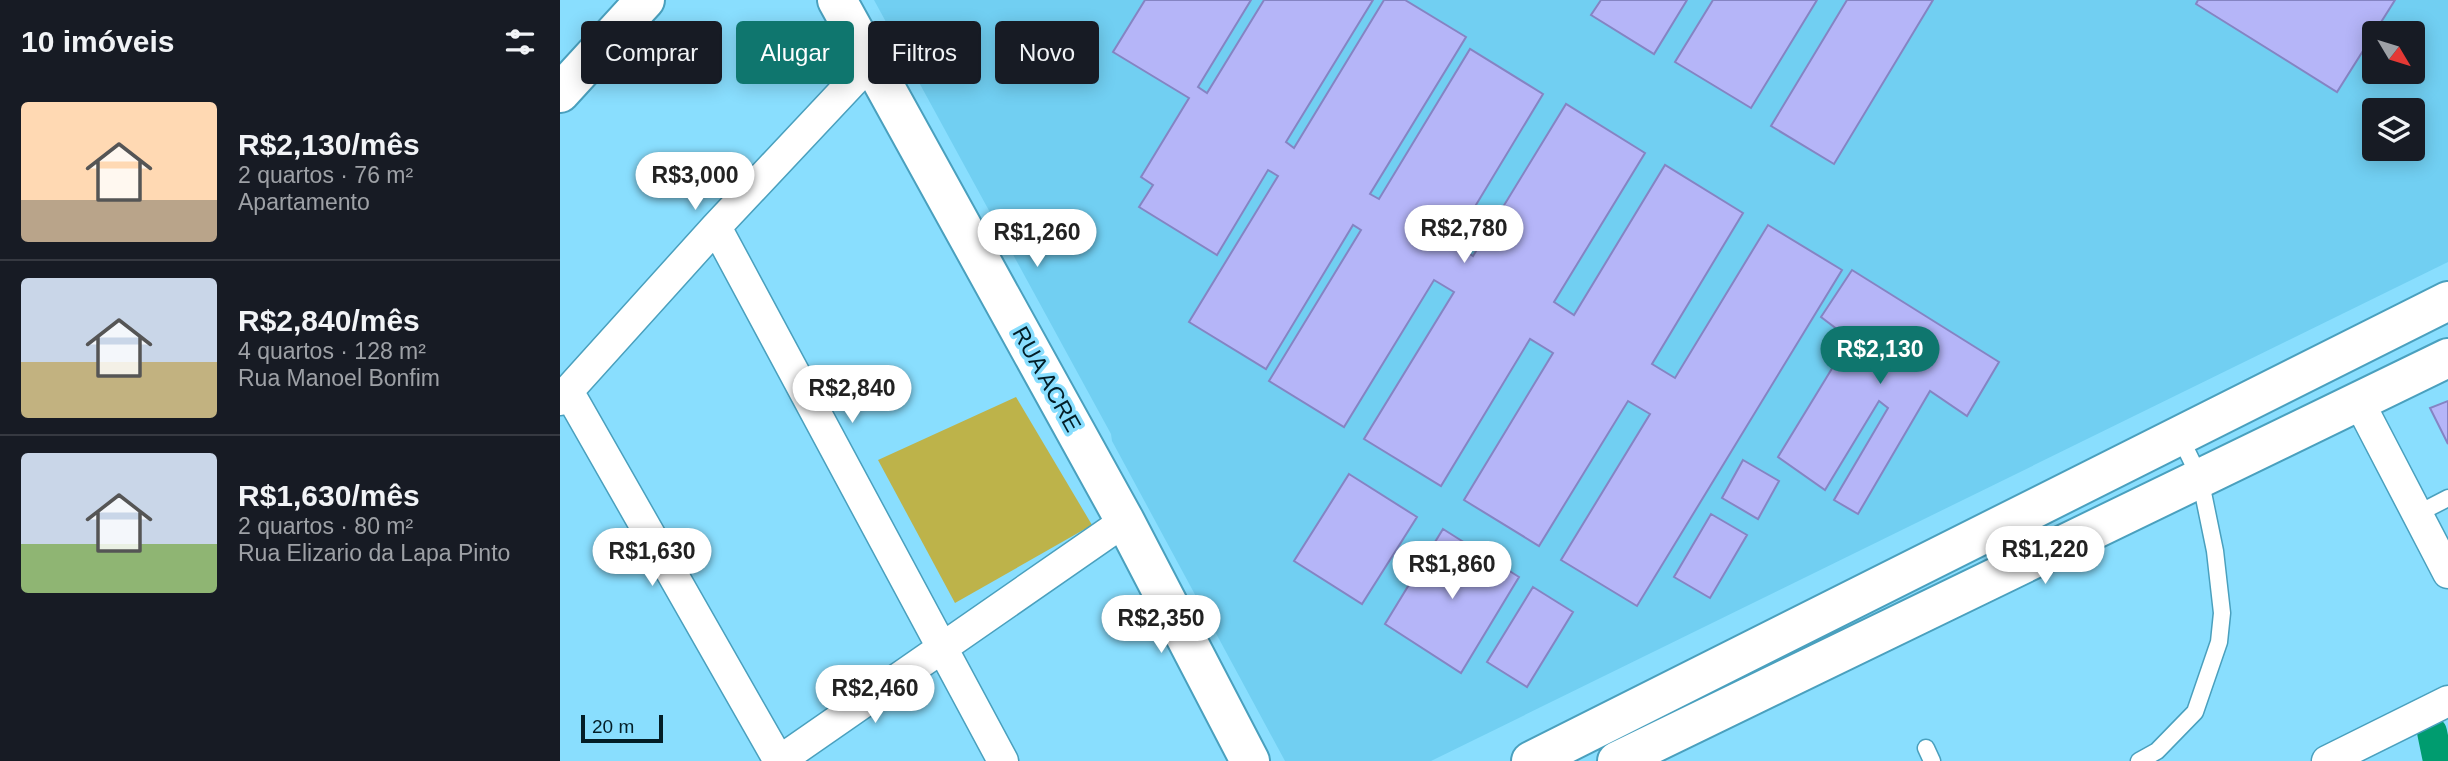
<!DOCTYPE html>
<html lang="pt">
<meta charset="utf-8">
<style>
:root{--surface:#171b24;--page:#20242c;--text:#f1f3f6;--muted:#9ea1a6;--line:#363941;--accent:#0f766e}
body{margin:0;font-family:Arial,sans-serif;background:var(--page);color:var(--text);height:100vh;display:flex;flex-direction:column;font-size:26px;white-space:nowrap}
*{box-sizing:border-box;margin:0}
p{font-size:23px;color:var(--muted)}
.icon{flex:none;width:38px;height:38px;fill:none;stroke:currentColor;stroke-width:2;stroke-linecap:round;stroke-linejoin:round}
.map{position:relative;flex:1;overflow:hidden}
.panel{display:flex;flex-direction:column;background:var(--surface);width:560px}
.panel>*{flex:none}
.banner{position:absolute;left:21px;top:21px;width:665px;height:63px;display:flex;gap:14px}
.needle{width:46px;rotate:128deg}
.fabs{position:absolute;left:1802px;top:21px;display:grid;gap:14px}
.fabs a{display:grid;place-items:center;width:63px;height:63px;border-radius:7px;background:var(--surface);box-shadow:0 4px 18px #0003;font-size:35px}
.scale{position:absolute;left:21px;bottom:18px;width:82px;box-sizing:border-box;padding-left:7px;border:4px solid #031e27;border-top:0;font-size:19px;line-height:24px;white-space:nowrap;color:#031e27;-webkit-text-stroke:5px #89defe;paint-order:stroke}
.price{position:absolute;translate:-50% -60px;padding:0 16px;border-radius:24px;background:#fff;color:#222;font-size:23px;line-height:46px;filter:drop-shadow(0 2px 4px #0008)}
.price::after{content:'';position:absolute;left:50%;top:42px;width:21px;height:16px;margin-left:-10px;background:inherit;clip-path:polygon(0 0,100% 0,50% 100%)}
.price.current{background:var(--accent);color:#fff}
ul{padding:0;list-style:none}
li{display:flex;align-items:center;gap:21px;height:175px;padding:0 21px}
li+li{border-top:2px solid var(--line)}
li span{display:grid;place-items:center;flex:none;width:196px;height:140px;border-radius:7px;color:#555}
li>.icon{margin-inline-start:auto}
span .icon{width:84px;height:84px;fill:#fffc;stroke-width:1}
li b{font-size:30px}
h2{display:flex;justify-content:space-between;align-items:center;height:84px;padding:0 21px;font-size:30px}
.tag{padding:0 24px;border-radius:7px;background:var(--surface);box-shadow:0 4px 18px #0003;font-size:24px;line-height:63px}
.tag.current{background:var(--accent);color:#fff}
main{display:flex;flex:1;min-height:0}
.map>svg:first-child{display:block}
.built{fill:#71cff2;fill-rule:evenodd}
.green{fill:#bdb34a}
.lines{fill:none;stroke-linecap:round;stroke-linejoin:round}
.canal{stroke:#009c6f;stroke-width:30}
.building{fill:#b5b5f8;stroke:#8584c3;stroke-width:2}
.lane-casing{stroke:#4aa0be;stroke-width:19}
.street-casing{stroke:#4aa0be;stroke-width:33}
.secondary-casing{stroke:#4aa0be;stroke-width:42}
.lane{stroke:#fff;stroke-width:16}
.street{stroke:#fff;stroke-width:30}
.secondary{stroke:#fff;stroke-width:38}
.labels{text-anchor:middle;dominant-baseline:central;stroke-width:7;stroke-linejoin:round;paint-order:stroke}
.street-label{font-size:23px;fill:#031e27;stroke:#89defe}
</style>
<main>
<section class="panel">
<h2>10 imóveis<svg class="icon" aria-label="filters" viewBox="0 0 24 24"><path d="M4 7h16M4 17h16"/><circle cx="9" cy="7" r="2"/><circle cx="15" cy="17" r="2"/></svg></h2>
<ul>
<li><span style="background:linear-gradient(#ffd9b3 70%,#b9a48a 0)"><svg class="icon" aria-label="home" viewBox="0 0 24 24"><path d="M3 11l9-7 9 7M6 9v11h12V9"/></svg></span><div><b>R$2,130/mês</b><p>2 quartos · 76 m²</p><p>Apartamento</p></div></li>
<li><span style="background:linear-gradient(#c9d6e8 60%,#c2b280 0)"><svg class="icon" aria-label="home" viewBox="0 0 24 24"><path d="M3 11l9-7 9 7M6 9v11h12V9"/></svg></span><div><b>R$2,840/mês</b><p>4 quartos · 128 m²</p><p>Rua Manoel Bonfim</p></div></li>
<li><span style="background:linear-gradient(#c9d6e8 65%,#8fb573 0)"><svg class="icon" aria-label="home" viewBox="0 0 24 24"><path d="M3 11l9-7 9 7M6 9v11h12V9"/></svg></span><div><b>R$1,630/mês</b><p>2 quartos · 80 m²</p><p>Rua Elizario da Lapa Pinto</p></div></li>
</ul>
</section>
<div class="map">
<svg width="1888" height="761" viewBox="0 0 1888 761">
<rect width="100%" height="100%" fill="#89defe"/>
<path class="built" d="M314,0H1888V262L871,761H725L552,441L551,434ZM1815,33H1853V72H1815ZM1815,110H1853V149H1815Z"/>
<path class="green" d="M456,397L532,525L395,603L318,460Z"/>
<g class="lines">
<path class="canal" d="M1872,732L1878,761"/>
</g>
<path class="building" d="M585,0H691L638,87L647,93L704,0H813L726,142L734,148L824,0H845L906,37L810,194L819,199L910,49L983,94L893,243L913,256L1006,104L1085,153L994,302L1014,315L1105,165L1183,213L1092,364L1115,378L1208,225L1282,270L1077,606L1001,560L1090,414L1068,401L979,546L904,500L993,353L970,339L881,486L804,439L894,292L874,280L784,427L709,381L801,230L793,225L706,369L629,322L718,176L708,170L657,255L579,207L593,185L581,177L629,98L553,52Z
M1041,0H1127L1094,54L1031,15Z
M1153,0H1257L1191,108L1115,62Z
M1287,0H1373L1274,164L1211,126Z
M1638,0H1835L1777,92L1636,4Z
M1292,270L1439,362L1407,416L1370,391L1298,514L1274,500L1328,408L1319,401L1265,490L1218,457L1290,339L1261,317Z
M1888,401V444L1870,408Z
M1183,460L1219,481L1198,519L1162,498Z
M789,474L857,517L802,604L734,561Z
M1151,514L1187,535L1150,598L1114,577Z
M883,529L959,577L901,673L825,624Z
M973,587L1013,612L967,687L927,662Z"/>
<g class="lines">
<defs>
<path id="lane" d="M1857,514L1888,498
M1366,748L1372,761
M1579,761L1597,751L1635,712L1659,642L1662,613L1655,551L1640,478L1620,437"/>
<path id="street" d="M156,227L443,761
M8,391L219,761
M0,400L156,227L312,61
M1799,402L1888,573
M219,761L565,521
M1767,761L1888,701"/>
<path id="secondary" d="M277,0L565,521L690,761
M0,93L85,0
M971,761L1888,301
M1057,761L1888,358"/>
</defs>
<use href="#lane" class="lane-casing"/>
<use href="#street" class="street-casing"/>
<use href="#secondary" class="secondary-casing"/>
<use href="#lane" class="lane"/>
<use href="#street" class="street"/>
<use href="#secondary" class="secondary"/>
</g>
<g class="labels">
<g class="street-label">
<text transform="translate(487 379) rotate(61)">RUA ACRE</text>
</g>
</g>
</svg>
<div class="fabs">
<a><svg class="needle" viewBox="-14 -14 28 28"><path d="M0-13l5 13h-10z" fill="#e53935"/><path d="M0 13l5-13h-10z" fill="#9ea1a6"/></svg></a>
<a><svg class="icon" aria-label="layers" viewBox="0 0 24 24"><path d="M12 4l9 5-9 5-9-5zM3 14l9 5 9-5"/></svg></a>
</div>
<div class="scale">20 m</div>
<b class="price" style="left:135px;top:212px">R$3,000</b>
<b class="price" style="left:904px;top:265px">R$2,780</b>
<b class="price" style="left:477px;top:269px">R$1,260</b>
<b class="price current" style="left:1320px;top:386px">R$2,130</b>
<b class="price" style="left:292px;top:425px">R$2,840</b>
<b class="price" style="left:1485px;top:586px">R$1,220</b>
<b class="price" style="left:92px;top:588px">R$1,630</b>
<b class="price" style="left:892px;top:601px">R$1,860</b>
<b class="price" style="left:601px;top:655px">R$2,350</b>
<b class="price" style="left:315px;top:725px">R$2,460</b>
<div class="banner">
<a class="tag">Comprar</a>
<a class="tag current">Alugar</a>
<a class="tag">Filtros</a>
<a class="tag">Novo</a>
</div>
</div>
</main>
